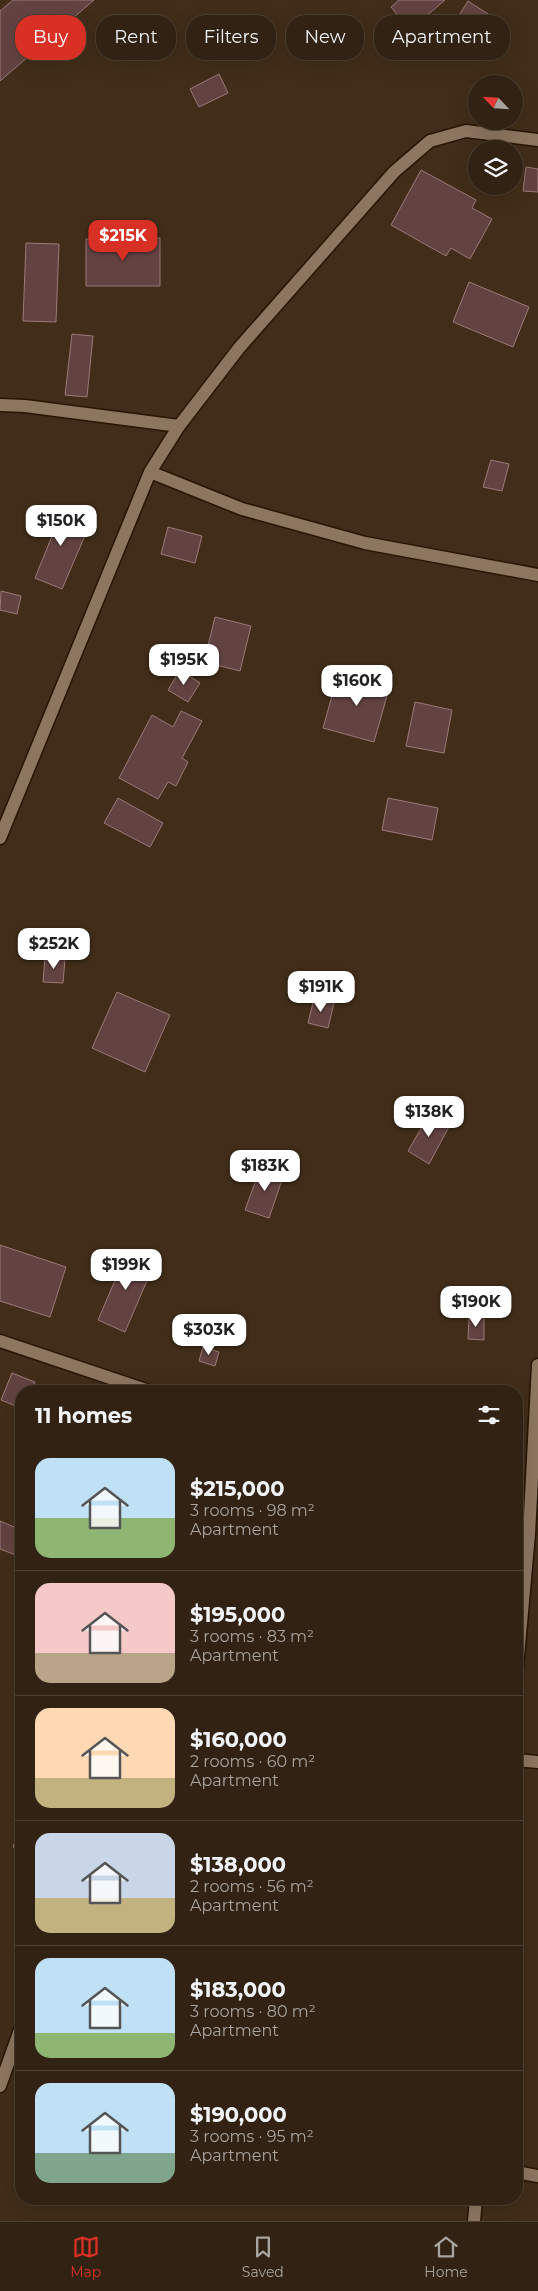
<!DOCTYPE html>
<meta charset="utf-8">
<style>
:root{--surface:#312213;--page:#392a1c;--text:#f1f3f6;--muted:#a8a4a0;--line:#4c3f33;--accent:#d93025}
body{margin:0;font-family:Montserrat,sans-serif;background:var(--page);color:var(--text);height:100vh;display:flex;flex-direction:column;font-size:19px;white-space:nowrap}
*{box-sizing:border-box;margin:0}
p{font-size:16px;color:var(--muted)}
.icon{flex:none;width:28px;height:28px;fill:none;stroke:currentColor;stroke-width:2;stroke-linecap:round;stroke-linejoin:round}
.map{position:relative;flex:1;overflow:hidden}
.details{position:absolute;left:15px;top:1385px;width:508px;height:820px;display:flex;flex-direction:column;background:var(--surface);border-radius:20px;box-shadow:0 5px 20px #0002,0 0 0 1px var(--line)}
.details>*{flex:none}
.top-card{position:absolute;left:15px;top:15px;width:509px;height:45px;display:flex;gap:10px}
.needle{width:32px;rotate:295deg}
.fabs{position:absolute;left:468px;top:75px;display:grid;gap:10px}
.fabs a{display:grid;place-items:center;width:55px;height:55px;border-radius:50%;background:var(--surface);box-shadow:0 5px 20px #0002,0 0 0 1px var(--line);font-size:25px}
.price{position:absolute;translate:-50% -42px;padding:0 11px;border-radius:10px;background:#fff;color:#222;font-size:16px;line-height:32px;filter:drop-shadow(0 1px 2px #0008)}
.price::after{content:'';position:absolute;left:50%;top:30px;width:15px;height:11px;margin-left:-8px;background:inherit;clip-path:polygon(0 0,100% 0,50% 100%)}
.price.current{background:var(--accent);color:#fff}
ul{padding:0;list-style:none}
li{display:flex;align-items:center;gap:15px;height:125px;padding:0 20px}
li+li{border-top:1px solid var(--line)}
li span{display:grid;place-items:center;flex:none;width:140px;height:100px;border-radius:15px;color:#555}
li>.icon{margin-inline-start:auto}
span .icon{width:60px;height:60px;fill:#fffc;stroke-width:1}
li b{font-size:21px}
h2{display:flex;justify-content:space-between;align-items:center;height:60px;padding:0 20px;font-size:21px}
.pill{padding:0 18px;border-radius:20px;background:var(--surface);box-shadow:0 5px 20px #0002,0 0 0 1px var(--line);font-size:18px;line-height:45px}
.pill.current{background:var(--accent);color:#fff}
.tabs{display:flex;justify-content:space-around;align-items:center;height:70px;border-top:1px solid var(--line);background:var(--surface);font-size:14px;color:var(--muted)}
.tabs a{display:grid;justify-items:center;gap:2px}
.tabs .current{color:var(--accent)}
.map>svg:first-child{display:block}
.building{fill:#634342;stroke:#9b7977}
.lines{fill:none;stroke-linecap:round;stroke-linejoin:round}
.street-casing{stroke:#271502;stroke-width:15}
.street{stroke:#8d7660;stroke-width:12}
</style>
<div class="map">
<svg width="538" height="2221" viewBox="0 0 538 2221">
<rect width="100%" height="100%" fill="#412d19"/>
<path class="building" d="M13,0H94L0,81V11Z
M399,0H445L410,30L391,7Z
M468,1L488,14L462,54L443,41Z
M219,74L228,93L199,107L190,89Z
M526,167L538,169V192L523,191Z
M421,170L476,200L472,208L492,219L470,259L451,248L446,256L391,225Z
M160,238V286H86V239Z
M26,243L59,244L56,322L23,321Z
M469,282L529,307L513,347L453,322Z
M72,334L93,336L87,397L65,395Z
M491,460L509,464L502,491L483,487Z
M52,507L90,524L62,589L35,578L52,536L42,532Z
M168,527L202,536L195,563L161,554Z
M1,591L21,596L17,614L0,610Z
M215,617L251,626L240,671L204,662Z
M180,670L200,683L188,702L168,690Z
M339,671L390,685L374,742L323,728Z
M415,702L452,710L444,753L406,746Z
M181,711L202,721L182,758L188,762L176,786L168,782L158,799L119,778L152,715L173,727Z
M118,798L163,823L150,847L104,823Z
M388,798L438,808L432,840L382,830Z
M45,957L65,959L63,983L43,982Z
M117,992L170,1015L145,1072L92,1048Z
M314,999L334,1003L328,1028L308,1023Z
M430,1113L450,1125L429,1164L408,1151Z
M261,1166L284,1174L269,1218L245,1210Z
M0,1245L66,1267L50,1317L0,1301Z
M128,1250L155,1262L125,1332L98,1320Z
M469,1317H484V1340L468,1339Z
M203,1347L219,1352L215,1366L199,1361Z
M12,1373L35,1382L31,1391H21V1408L1,1400Z
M0,1521L21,1530V1557L0,1549Z
M21,1823V1849L13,1847Z"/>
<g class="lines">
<defs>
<path id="street" d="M0,405L25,406L179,426
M150,472L242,509L365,543L538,575
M0,838L150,472L179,426L239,348L394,172L430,141L466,131L538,140
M0,1341L149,1391
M516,1679L529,1534L538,1365
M516,1760L538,1762
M0,2086L21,2027
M516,2172L538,2176
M474,2221L476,2199"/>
</defs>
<use href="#street" class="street-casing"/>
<use href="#street" class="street"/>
</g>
</svg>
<div class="fabs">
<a><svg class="needle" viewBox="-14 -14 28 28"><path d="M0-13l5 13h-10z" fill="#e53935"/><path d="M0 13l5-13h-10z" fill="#a8a4a0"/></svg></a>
<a><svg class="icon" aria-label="layers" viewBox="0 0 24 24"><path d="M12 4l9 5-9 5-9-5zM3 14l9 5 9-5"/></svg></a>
</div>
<b class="price current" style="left:123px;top:262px">$215K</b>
<b class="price" style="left:61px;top:547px">$150K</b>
<b class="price" style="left:184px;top:686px">$195K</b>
<b class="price" style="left:357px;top:707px">$160K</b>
<b class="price" style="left:54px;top:970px">$252K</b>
<b class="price" style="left:321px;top:1013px">$191K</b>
<b class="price" style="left:429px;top:1138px">$138K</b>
<b class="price" style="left:265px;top:1192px">$183K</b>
<b class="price" style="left:126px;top:1291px">$199K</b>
<b class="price" style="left:476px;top:1328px">$190K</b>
<b class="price" style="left:209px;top:1356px">$303K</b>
<div class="top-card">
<a class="pill current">Buy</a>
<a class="pill">Rent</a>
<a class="pill">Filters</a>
<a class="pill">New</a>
<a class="pill">Apartment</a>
</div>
<section class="details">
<h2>11 homes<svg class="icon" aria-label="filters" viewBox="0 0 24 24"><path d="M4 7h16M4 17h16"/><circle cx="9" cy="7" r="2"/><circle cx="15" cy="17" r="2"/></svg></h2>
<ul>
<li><span style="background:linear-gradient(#bfe0f5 60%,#8fb573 0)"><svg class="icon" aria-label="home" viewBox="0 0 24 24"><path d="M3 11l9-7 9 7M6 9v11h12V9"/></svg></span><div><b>$215,000</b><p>3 rooms · 98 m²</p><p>Apartment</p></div></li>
<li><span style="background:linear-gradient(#f6c9c9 70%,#b9a48a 0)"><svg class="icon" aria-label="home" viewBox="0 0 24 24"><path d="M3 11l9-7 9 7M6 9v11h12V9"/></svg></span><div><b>$195,000</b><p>3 rooms · 83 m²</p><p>Apartment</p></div></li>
<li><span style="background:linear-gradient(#ffd9b3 70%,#c2b280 0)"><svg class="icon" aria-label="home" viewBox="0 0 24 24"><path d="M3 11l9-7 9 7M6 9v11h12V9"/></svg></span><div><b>$160,000</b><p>2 rooms · 60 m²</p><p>Apartment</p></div></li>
<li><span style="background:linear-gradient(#c9d6e8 65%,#c2b280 0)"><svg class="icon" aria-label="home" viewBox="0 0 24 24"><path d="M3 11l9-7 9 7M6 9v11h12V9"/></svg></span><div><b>$138,000</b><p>2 rooms · 56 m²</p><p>Apartment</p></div></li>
<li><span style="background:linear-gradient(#bfe0f5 75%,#8fb573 0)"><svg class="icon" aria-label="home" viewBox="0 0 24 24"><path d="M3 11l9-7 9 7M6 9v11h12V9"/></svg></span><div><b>$183,000</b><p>3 rooms · 80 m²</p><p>Apartment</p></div></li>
<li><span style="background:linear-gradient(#bfe0f5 70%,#7fa58c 0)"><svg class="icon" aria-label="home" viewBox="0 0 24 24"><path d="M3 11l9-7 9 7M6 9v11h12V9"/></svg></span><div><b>$190,000</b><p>3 rooms · 95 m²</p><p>Apartment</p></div></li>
</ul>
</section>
</div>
<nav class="tabs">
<a class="current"><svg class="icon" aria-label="map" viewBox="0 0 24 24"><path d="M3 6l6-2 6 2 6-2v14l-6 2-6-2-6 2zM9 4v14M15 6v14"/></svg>Map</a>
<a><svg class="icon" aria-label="saved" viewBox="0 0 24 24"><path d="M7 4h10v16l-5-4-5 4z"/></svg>Saved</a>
<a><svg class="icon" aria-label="home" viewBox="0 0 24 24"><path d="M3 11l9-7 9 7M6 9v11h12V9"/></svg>Home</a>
</nav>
